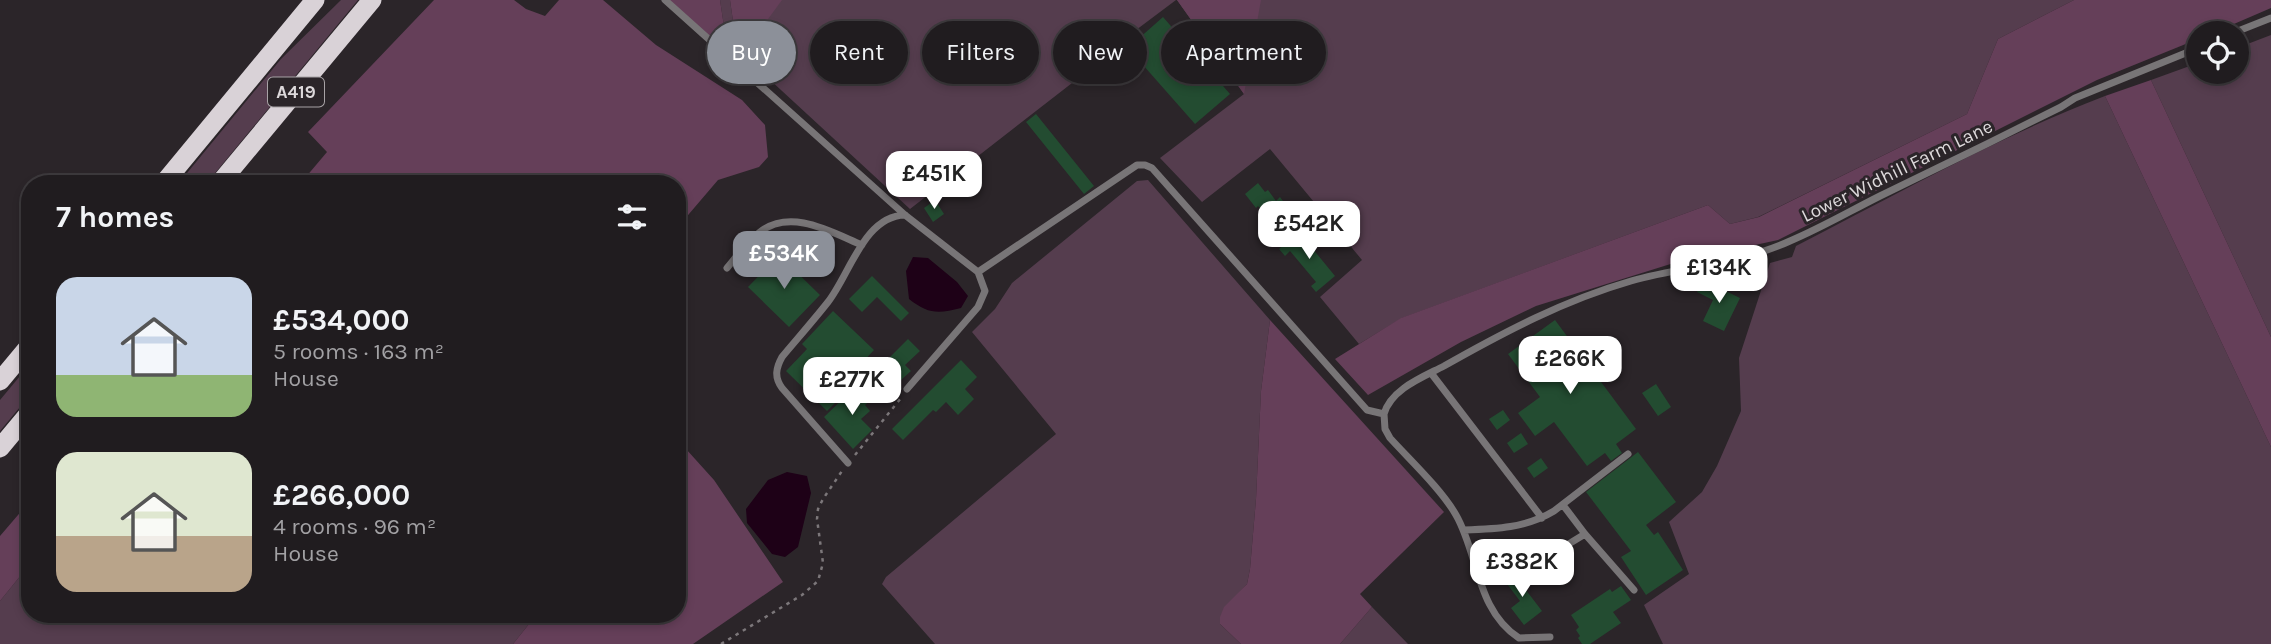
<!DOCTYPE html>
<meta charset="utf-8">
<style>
:root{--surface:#201c1f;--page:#2d292c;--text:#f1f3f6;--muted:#a2a1a4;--line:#3d3a3d;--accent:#8c9099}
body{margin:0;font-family:Karla,sans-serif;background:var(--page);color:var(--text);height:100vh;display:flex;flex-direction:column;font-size:26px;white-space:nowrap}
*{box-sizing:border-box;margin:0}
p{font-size:23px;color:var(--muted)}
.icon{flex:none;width:38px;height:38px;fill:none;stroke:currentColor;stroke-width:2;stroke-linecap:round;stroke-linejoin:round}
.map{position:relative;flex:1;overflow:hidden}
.panel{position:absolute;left:21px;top:175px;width:665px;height:448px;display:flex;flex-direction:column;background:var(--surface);border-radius:28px;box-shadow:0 4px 10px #0003,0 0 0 2px var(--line)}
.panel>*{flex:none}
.top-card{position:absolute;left:707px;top:21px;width:665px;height:63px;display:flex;gap:14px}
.tools{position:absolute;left:2186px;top:21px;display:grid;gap:14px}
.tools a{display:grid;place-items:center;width:63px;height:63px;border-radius:50%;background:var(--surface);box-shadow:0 4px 10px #0003,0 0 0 2px var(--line);font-size:35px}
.price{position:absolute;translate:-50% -60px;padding:0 16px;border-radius:14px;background:#fff;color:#222;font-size:23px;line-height:46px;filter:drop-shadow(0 2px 4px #0008)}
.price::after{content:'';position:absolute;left:50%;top:42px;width:21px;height:16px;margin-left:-10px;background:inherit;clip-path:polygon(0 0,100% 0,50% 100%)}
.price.on{background:var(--accent);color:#fff}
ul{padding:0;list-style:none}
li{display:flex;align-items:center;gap:21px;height:175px;padding:0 35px}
li span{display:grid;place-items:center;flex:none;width:196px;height:140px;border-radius:21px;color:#555}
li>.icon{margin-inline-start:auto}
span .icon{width:84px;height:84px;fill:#fffc;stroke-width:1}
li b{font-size:30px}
h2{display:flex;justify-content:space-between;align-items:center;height:84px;padding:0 35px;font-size:30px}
.chip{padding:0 24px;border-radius:32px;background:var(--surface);box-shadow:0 4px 10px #0003,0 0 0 2px var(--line);font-size:24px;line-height:63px}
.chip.on{background:var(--accent);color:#fff}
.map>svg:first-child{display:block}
.green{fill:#553d4e}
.forest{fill:#653f59}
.water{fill:#1e0117}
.building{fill:#234c31}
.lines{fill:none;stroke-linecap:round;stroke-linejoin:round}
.path{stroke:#7c777a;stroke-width:2.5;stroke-dasharray:3.5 5;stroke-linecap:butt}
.service{stroke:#787577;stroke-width:7}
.trunk{stroke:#d9d2d7;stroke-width:19}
.labels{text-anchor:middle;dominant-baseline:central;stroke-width:6;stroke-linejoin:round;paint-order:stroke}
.shield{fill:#2b2529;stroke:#a8a3a6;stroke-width:2}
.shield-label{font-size:18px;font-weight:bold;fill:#ddd9db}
.street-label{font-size:19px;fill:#ddd9db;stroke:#2b2529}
</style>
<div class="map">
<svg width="2271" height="644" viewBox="0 0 2271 644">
<rect width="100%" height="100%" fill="#2b2529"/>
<path class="green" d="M341,0H358L206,184H178L281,59Z
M720,0H730L733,21L781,0H1176L1096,60L1094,66L910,209L741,53L725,33Z
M1177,0H2074L1998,39L1967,114L1758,217L1730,224L1708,205L1402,318L1359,344L1320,297L1362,260L1270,149L1202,202L1160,158L1244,94Z
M2271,35V337L2151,80L2198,63V72H2236L2237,48Z
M2105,96L2271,447V644H1663L1644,605L1689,574L1669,522L1702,492L1717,466L1741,411L1739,358L1770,263L1792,257L1796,246C1897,194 1998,137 2105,96Z
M1148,180L1270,320L1261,391L1256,499L1250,569L1247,584L1237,595L1220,624L1241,644H935L882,584L886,577L1056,434L972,332L995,309L1012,283L1137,181Z
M30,364V395L0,431V400Z
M30,564V614H537L513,644H0V601Z
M1372,607L1408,644H1340Z"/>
<path class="forest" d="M434,0H514L526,9L545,16L559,0H603L656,45L742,100L765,125L768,157L759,167L718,180L677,228V184H362L349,174L341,184H300L327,152L308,132Z
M665,0H720L725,33L710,39Z
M730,0H782L754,38L742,37L733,21Z
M1177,0H1261L1244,94Z
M2074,0H2271V8L2213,33H2198V39L2097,80L1778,240L1677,262L1536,306L1461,342L1368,395L1335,359L1401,318L1708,205L1730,224L1759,217L1967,114L1998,39Z
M2151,80L2271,337V447L2105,96Z
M1270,320L1444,512L1360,594L1372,607L1340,644H1241L1220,624V617L1224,607L1247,584L1250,569L1256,499L1261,391Z
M677,439L714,480L783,582L693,644H513L537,614H677Z
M30,501V564L0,601V536Z"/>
<path class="water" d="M913,257L928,258L957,282L968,296L961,308C938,314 928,314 909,299L906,271Z
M787,472L807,476L811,493L798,547L785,557L772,554L747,523L746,509L768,480Z"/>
<path class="building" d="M1163,17L1230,94L1195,124L1128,48Z
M1036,114L1094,186L1084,194L1026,122Z
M1258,183L1265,192L1268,190L1276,201L1280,197L1291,212L1274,226L1258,206L1256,208L1245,194Z
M935,200L944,214L933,222L924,208Z
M1299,232L1335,276L1316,292L1311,286L1316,282L1290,251L1285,256L1279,249Z
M779,255L820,295L789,327L748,287Z
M872,276L909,313L901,321L877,297L862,312L849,299Z
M1703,280L1740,298L1724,331L1703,321L1713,300L1697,292Z
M833,311L874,350L843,383L848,390L827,411L786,371L807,349L802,344Z
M1555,320L1636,429L1616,444L1622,453L1611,461L1605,453L1587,466L1554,422L1535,436L1518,413L1540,397L1508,354Z
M908,339L920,351L905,365L911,371L901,380L884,363Z
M961,360L977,377L965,389L974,399L958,415L946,402L936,412L933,410L903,440L892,429Z
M1656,384L1671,407L1658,416L1642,393Z
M863,385L874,397L865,405L870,411L861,419L872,430L853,449L824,417L851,391L853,394Z
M1503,410L1510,420L1497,430L1489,419Z
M1521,433L1528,444L1514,453L1507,443Z
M1638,452L1676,502L1646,525L1654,535L1658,532L1683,570L1646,595L1621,557L1631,551L1586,492Z
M1541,458L1548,468L1534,478L1527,468Z
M1510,569L1542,611L1524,625L1511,608L1520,601L1501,576Z
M1621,586L1631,600L1613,612L1621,623L1590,644H1582L1578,638L1580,636L1576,630L1579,627L1571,615L1610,589L1612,592Z"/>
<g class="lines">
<path class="path" d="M855,455L901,398
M721,644L802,595L818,581L823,563L817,519L818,509L823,499L842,471"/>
<path class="service" d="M665,0L905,215L978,272
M2233,33L2271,18
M727,268C737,256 747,242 760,232C791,208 831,232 862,245
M978,272L1137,165H1145L1152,168L1367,410L1384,414L1385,429L1390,438C1410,460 1442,490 1456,515C1479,555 1476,610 1519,638L1550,637
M1431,373L1542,518
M907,389L978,307L985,291L978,272
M1384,414C1391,389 1423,377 1444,366C1504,332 1565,300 1631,281C1684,266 1740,264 1790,241C1821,228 1850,211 1880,196C1940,167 2001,137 2061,107L2075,98L2198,48
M848,463L782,388C774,377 776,368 782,357C797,339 813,321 828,302C850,274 864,216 905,215
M1563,505L1585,534L1634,590
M1464,530C1496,529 1526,528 1554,511L1628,454
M1477,574L1544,559L1585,534"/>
<path class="trunk" d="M163,184L315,0
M219,184L372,0
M0,381L30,345
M0,448L30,412"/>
</g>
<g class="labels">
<rect class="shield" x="268" y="77.5" width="56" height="29" rx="5"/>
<g class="shield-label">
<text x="296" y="92">A419</text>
</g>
<g class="street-label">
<text transform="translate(1897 171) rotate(-26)">Lower Widhill Farm Lane</text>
</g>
</g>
</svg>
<div class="tools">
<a><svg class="icon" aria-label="locate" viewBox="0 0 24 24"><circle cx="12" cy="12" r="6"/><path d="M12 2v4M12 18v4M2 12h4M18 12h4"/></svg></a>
</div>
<b class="price" style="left:934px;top:211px">£451K</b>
<b class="price" style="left:1309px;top:261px">£542K</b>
<b class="price on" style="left:784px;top:291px">£534K</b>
<b class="price" style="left:1719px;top:305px">£134K</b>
<b class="price" style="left:1570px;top:396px">£266K</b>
<b class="price" style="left:852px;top:417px">£277K</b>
<b class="price" style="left:1522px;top:599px">£382K</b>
<div class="top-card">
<a class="chip on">Buy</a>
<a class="chip">Rent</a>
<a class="chip">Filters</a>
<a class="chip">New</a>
<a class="chip">Apartment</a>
</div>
<section class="panel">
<h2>7 homes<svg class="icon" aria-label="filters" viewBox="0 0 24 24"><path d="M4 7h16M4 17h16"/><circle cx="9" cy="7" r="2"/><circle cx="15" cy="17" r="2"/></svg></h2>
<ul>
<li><span style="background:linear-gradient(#c9d6e8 70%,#8fb573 0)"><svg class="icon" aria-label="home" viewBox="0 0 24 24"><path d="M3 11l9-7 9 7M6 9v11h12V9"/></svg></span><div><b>£534,000</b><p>5 rooms · 163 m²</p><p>House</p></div></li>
<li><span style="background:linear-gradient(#dfe7d0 60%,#b9a48a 0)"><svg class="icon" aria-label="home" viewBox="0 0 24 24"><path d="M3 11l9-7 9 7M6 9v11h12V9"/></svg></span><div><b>£266,000</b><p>4 rooms · 96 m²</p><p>House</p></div></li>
</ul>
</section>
</div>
